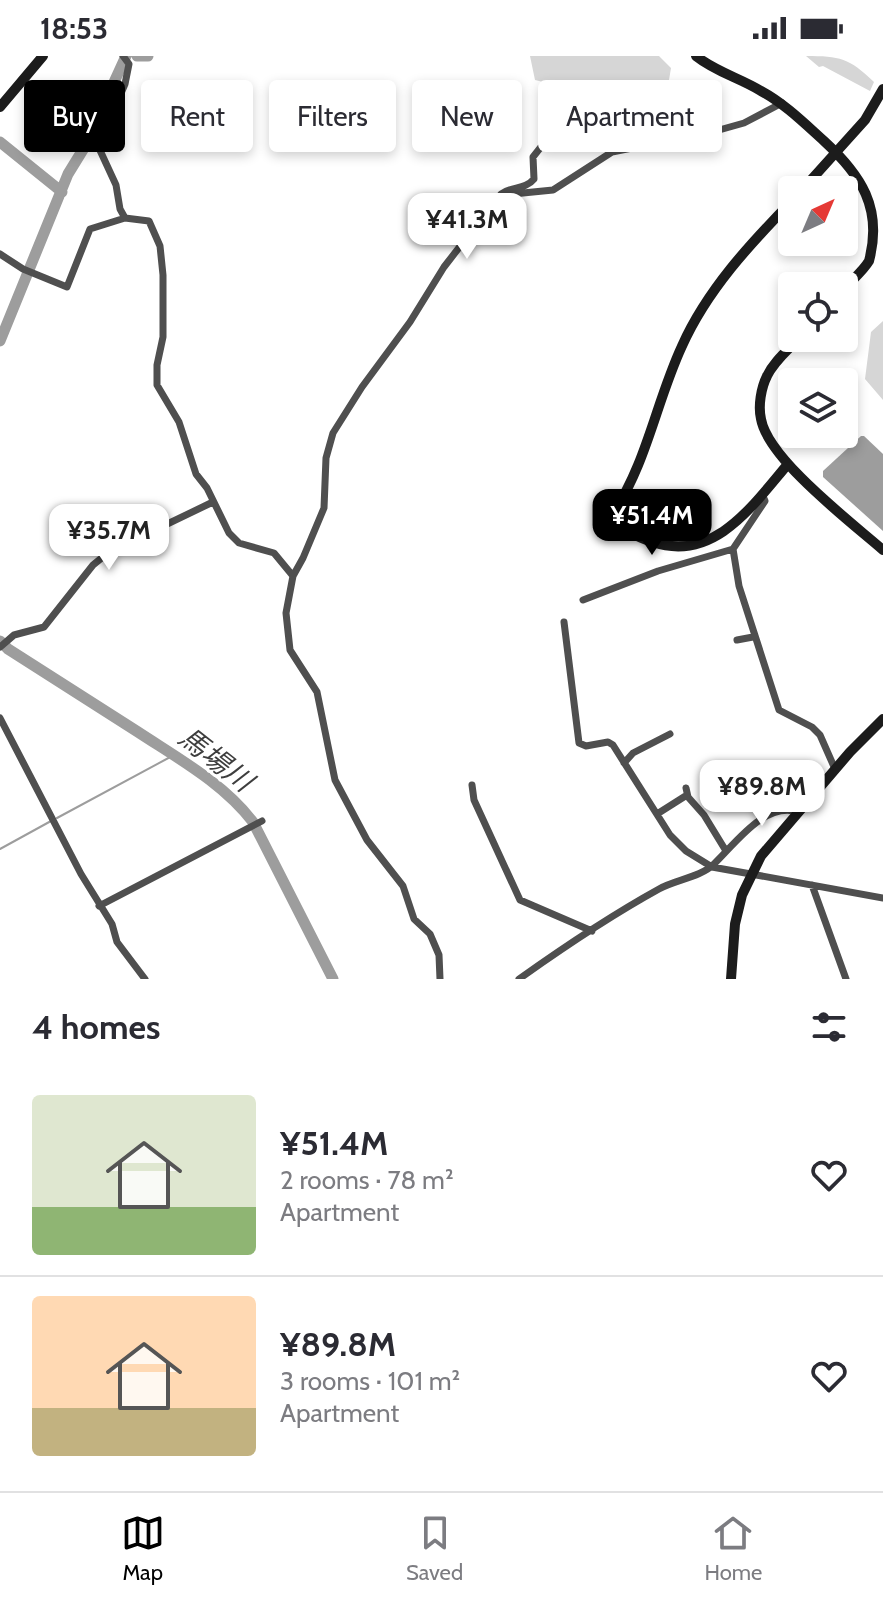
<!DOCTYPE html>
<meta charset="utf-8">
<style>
:root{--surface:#fff;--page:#f7f7f7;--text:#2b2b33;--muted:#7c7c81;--line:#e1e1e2;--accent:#000}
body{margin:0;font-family:Cabin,"Noto Sans JP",sans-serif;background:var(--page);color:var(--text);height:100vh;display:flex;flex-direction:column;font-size:30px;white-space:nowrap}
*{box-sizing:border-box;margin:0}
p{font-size:26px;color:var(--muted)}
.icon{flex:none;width:44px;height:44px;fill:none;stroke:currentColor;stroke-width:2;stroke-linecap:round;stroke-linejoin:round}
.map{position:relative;height:923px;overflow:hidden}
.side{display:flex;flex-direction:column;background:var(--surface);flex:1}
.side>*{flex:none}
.top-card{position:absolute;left:24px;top:24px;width:836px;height:72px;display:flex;gap:16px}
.needle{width:52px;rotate:44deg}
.tools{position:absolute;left:778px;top:120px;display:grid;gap:16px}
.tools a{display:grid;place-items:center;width:80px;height:80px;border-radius:8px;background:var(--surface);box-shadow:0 4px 12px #0003;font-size:40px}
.price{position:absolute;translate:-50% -68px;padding:0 18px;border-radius:16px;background:#fff;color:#222;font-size:26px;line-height:52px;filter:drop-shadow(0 2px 4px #0008)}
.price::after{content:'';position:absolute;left:50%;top:48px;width:24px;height:18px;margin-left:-12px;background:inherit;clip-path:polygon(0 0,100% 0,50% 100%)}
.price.current{background:var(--accent);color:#fff}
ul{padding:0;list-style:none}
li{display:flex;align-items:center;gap:24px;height:200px;padding:0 32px}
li+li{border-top:2px solid var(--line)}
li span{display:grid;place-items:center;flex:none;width:224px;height:160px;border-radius:8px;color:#555}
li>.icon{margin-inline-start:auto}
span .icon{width:96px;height:96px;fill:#fffc;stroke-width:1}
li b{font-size:34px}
h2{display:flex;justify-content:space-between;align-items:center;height:96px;padding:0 32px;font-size:34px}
.chip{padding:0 28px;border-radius:8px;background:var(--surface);box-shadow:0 4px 12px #0003;font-size:28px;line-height:72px}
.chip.current{background:var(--accent);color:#fff}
.status{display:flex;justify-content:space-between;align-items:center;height:56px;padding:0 40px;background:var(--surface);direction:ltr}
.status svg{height:22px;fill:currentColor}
.dock{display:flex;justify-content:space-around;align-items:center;height:112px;border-top:2px solid var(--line);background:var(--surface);font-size:22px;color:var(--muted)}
.dock a{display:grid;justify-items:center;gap:4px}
.dock .current{color:var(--accent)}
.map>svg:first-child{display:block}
.green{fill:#d6d6d6}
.water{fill:#9d9d9d}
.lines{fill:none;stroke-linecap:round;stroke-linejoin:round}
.stream{stroke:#9d9d9d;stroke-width:2}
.river{stroke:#9d9d9d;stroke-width:11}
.street{stroke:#4f4f4f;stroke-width:7}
.secondary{stroke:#1c1c1c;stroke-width:10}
.labels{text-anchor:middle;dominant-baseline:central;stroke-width:6;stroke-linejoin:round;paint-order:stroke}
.water-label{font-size:28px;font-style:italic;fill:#3e3e3e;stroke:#fff}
</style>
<div class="status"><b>18:53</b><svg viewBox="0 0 49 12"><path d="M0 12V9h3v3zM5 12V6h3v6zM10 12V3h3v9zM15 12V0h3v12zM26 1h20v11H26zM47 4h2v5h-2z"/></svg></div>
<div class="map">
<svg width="883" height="923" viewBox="0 0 883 923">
<rect width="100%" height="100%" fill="#fff"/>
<path class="green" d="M530,0H659L671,12L667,36L636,51L602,53L559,30L535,24Z
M806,0C840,0 849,2 874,26L870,35L823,10L819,11Z
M883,265V344L865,323L871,276Z"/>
<path class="water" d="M861,380H864L883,398V475L823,421V415Z"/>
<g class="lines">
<path class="stream" d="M57,762L174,699
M0,793L51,765"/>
<path class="river" d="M137,0H148
M0,86L62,136
M0,285L68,118L84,92L126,0
M0,585L8,593C52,621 95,649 138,676C179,703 223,727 253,766L333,923"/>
<path class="street" d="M123,0L129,8L125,28L98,90L116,129L120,153L125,162L149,165L160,190L163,219V281L157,309V329L179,366L196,418L207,432L229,477L239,487L274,497L293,520L286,557L290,594L317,636L335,724L367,784L403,830L414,863L430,878L439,899L440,923
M503,142L501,138C512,130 525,134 534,123L533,101L548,82V75
M0,198L23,213L67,231L90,173L125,162
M762,438L765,445L733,493L739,530L779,654L812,671L820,679L835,713
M293,520L303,502L324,452L326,402L333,377L362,331L410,266L444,211L489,153L513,138L553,134L612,96L712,76L744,67L782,47
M583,544L658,515L733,493
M564,566L579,687L586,690L608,686L613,689L670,779L686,795L712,811L883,842
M737,584L753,581
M0,591L14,579L44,571L93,509L109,496L213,446
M0,662L81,818L112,868L117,886L145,923
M624,707L633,697L670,678
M472,729L474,744L520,844L592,875
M686,732L688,741L704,759L726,795
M657,758L687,739
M812,829L846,923
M99,850L262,765
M519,923C564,891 610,860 659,833C675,824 701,821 714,808C735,788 765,745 798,756"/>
<path class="secondary" d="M696,0C716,16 740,22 761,35C785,48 804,67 824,85C861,119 883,152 869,205C863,215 852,224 844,233
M0,51L43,0
M802,134L865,64L883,33
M799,282C788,294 774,305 767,320C761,332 758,350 761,363C768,403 851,466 883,494
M788,408C753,449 714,507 653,486C639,482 619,472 612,459C647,407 656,346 682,290C707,234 750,188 792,145
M731,923L735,868L742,839L761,800L850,696L883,663"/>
</g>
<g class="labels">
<g class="water-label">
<text transform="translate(216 703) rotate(38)">馬場川</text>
</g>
</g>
</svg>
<div class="tools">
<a><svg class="needle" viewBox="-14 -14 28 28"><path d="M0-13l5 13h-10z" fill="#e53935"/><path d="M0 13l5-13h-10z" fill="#7c7c81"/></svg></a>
<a><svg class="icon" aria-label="locate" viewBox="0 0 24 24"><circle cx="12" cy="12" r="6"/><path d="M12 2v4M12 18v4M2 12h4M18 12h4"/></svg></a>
<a><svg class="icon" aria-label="layers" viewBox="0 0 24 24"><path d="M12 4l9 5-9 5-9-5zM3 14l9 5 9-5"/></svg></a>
</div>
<b class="price" style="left:467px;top:205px">¥41.3M</b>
<b class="price current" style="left:652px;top:501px">¥51.4M</b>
<b class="price" style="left:109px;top:516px">¥35.7M</b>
<b class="price" style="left:762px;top:772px">¥89.8M</b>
<div class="top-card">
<a class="chip current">Buy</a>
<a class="chip">Rent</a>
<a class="chip">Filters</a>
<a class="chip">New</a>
<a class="chip">Apartment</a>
</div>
</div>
<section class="side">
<h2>4 homes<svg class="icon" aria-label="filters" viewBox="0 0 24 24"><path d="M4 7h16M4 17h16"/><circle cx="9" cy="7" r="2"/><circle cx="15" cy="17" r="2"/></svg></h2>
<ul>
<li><span style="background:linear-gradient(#dfe7d0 70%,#8fb573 0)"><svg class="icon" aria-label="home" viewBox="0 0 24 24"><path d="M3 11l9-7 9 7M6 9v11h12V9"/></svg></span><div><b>¥51.4M</b><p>2 rooms · 78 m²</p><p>Apartment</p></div><svg class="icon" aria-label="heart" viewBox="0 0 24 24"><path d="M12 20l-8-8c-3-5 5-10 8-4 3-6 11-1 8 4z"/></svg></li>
<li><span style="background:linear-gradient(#ffd9b3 70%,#c2b280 0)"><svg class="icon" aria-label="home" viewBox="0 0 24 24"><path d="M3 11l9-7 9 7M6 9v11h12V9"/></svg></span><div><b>¥89.8M</b><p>3 rooms · 101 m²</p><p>Apartment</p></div><svg class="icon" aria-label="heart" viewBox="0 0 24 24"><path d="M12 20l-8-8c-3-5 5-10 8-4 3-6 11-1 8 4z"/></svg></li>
</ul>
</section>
<nav class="dock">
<a class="current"><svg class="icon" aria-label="map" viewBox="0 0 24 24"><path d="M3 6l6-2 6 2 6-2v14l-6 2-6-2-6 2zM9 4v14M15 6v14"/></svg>Map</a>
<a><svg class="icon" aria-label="saved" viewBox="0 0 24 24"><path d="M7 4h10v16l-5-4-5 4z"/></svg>Saved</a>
<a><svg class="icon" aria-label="home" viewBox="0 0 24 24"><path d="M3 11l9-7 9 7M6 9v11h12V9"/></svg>Home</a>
</nav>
